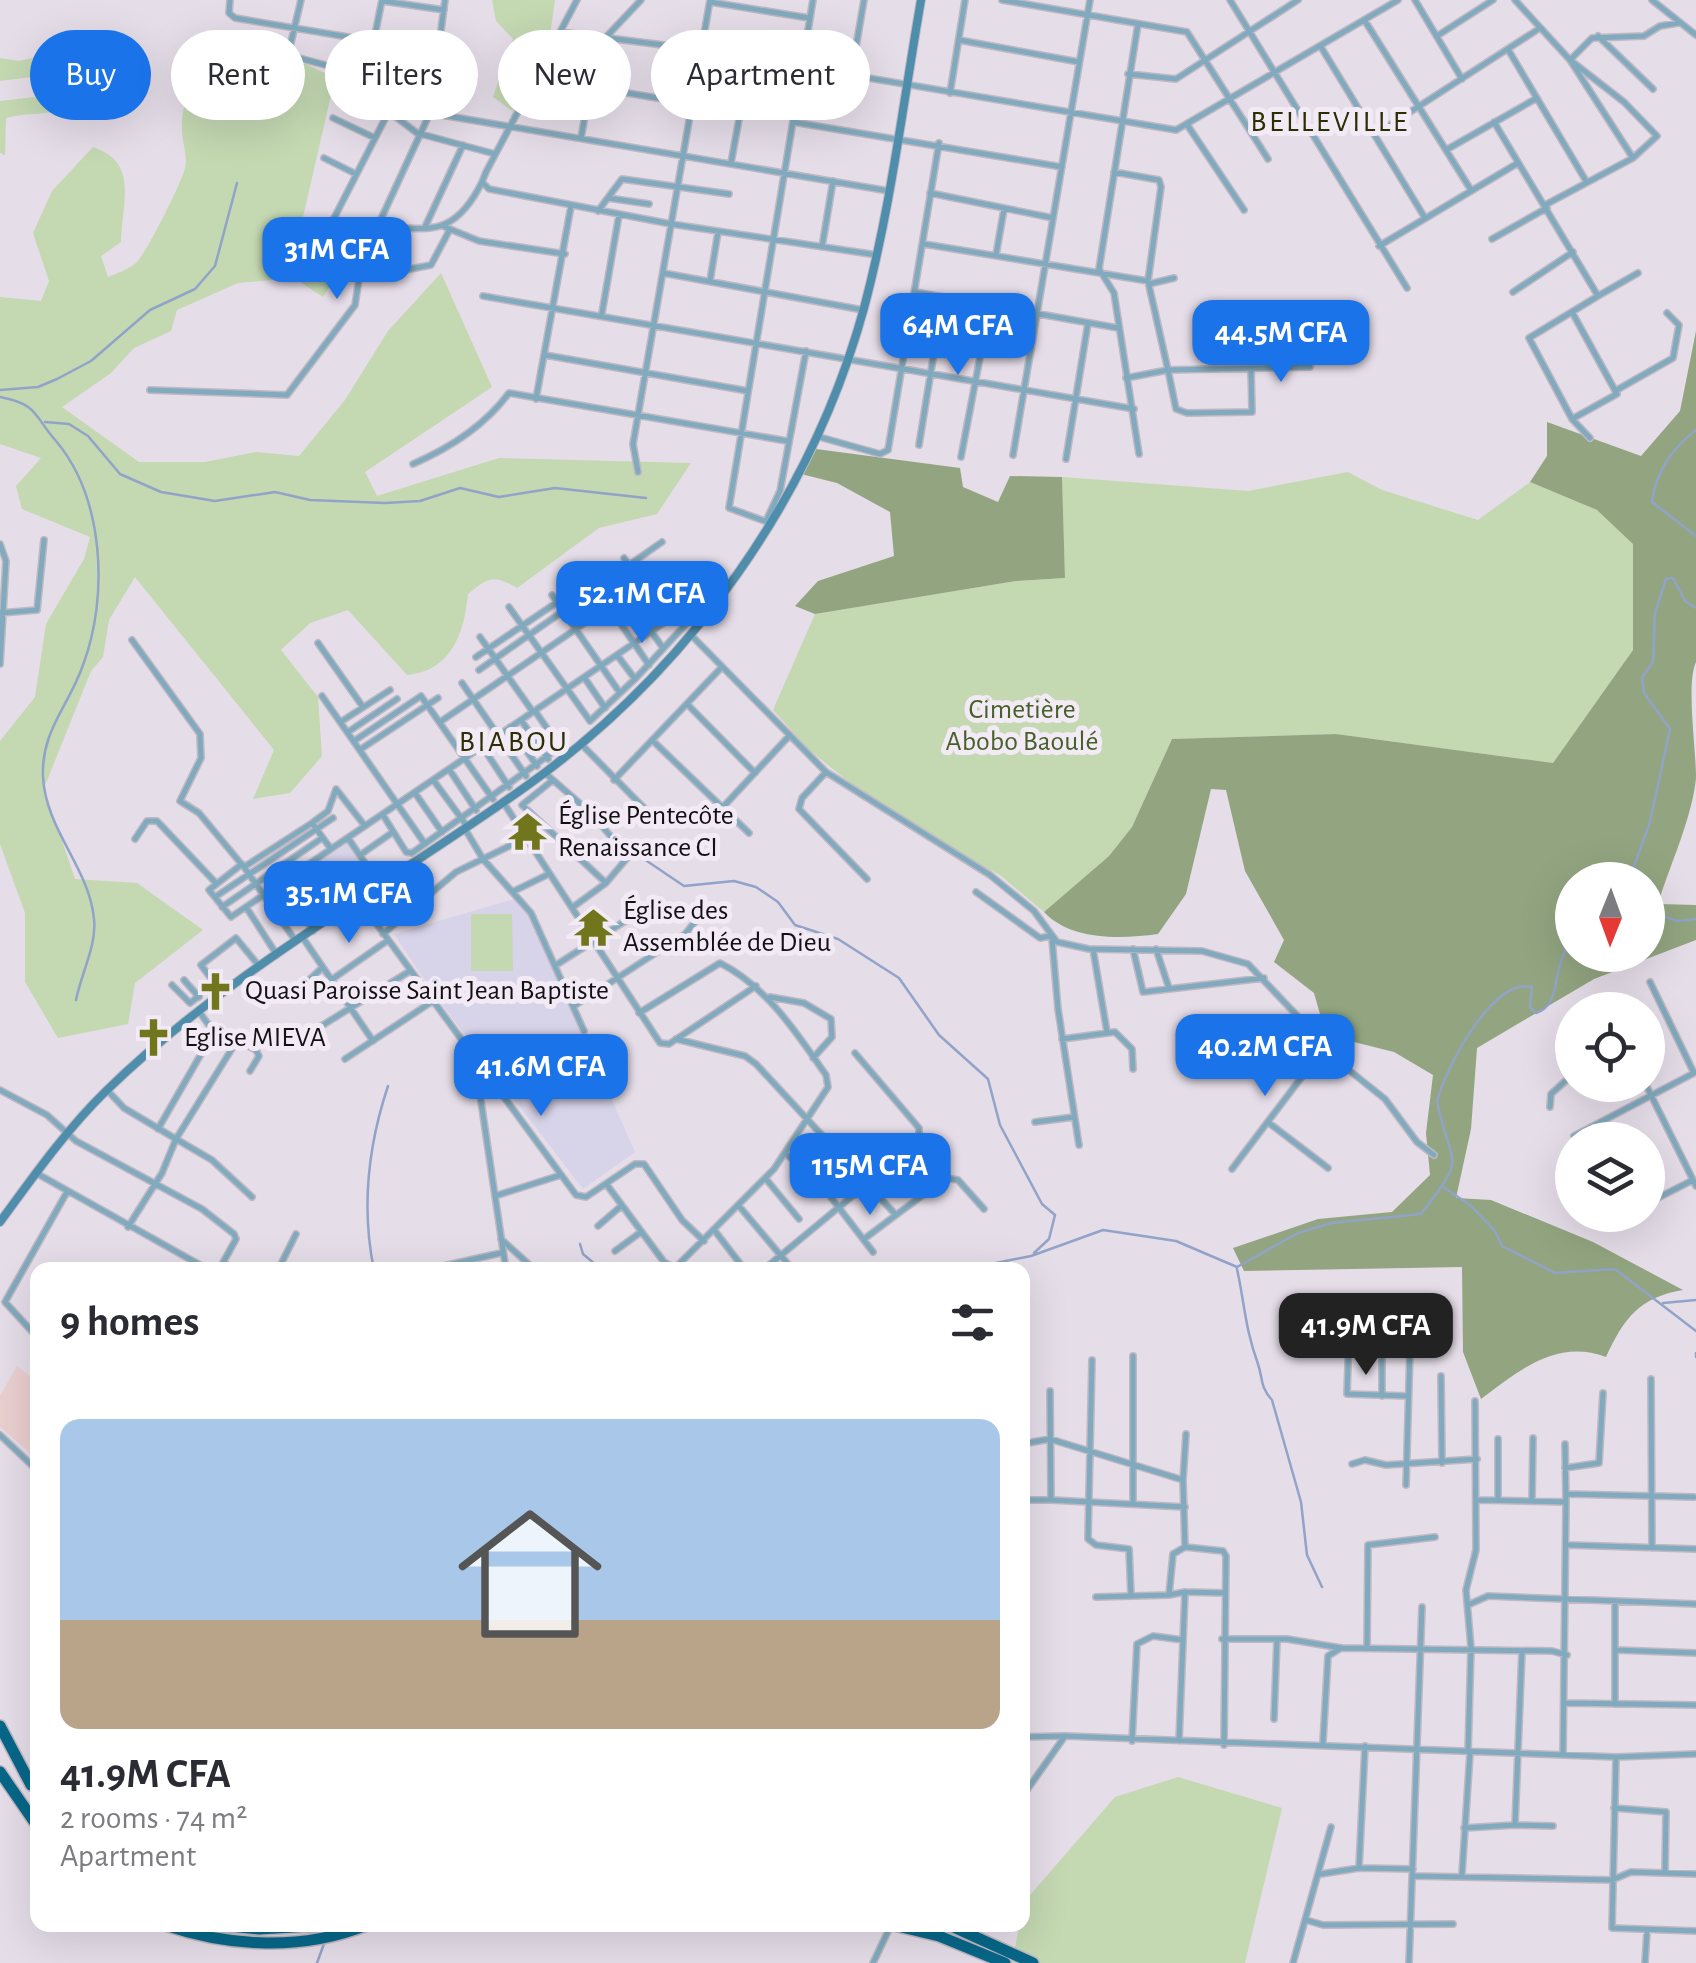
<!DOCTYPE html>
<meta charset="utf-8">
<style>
:root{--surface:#fff;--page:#f7f7f7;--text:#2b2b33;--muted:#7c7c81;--line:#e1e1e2;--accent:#1a73e8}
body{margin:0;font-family:"Alegreya Sans",sans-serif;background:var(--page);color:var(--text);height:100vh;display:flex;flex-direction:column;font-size:38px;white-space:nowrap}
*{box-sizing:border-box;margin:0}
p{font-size:32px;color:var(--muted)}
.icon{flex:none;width:55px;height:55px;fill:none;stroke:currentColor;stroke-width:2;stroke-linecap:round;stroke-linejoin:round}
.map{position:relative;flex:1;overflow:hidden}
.side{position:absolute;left:30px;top:1262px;width:1000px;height:670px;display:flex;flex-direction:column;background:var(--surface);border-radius:20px;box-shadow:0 10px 40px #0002}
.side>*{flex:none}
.guide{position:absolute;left:30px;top:30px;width:1000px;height:90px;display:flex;gap:20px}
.needle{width:65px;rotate:181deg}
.tools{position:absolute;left:1555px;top:862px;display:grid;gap:20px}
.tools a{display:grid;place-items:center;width:110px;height:110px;border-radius:50%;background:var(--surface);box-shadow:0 10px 40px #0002;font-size:50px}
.price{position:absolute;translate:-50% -85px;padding:0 22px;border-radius:20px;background:var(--accent);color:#fff;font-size:32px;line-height:65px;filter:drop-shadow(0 2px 5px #0008)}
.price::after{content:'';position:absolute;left:50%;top:60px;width:30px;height:22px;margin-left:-15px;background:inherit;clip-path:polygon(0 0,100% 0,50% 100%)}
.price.selected{background:#222;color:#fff}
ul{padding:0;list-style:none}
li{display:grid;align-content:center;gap:20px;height:530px;padding:0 30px}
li+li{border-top:2px solid var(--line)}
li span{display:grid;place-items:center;height:310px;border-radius:20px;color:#555}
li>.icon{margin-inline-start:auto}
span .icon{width:180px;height:180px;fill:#fffc;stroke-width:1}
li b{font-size:42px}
h2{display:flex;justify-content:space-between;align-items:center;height:120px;padding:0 30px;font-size:42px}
.tag{padding:0 35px;border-radius:45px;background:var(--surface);box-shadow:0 10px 40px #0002;font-size:35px;line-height:90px}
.tag.selected{background:var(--accent);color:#fff}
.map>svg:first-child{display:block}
.industrial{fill:#eacfcf}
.education{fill:#d7d3e9}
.green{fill:#c4d8b2}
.forest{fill:#92a580;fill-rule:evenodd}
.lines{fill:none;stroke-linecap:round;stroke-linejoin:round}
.stream{stroke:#92a3c8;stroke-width:2.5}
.street-casing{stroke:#bfb8c2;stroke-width:8}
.secondary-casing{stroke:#bfb8c2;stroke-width:10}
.highway-casing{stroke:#bfb8c2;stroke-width:14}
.street{stroke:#81aabe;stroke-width:5}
.secondary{stroke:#4e8eac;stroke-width:8}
.highway{stroke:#076789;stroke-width:11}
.labels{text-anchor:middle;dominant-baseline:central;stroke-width:10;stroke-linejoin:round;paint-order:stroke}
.park-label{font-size:28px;fill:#466028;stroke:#f2eaf5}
.poi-label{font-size:28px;fill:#141115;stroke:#f2eaf5;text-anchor:start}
.neighbourhood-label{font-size:30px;letter-spacing:2.5px;fill:#2c2e04;stroke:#f2eaf5}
</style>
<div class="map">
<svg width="1696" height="1963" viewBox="0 0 1696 1963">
<rect width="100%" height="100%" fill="#e5dde8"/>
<path class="industrial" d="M17,1366L37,1382V1459L0,1427V1396Z"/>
<path class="education" d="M641,584L663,616L633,636L611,604Z
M348,843L366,868L322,898L304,872Z
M518,898L529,913L635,1152L583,1189L436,997L394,934Z"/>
<path class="green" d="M492,0H555L547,56L515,113L493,97L513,39L496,21Z
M240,54L306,64L335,78L300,230L339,271L323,297L294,278L238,283L177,310L171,331L134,348L111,373L62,407L139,462H205L256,452L299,456L345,400L388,331L441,273L492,387L365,472L377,496L499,458L691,463L657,514L599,528L517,588C494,574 488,577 468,594C464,634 451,671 407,675L348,610L310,623L281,650L318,697L322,756L290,793L253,799L274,750L135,577L109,620L103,657L91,671L44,788L75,879L137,883L203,930L135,983L128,1024L58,1038L25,982V913L0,844V741L35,697L46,624L84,559L90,537L22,509L16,486L41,458L0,444V297L41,301L49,281L33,233L52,191L93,147C139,163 122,200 121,242L101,256L108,277C116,274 129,269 136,263C146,254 181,184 185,168C188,156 182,142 182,130C179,85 211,76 247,72Z
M41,56L57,68L68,87L63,109C44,116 26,112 6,118L5,155L0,153V101L35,97L40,89L32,77L0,81V58L19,61Z
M1348,472L1382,490L1478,520L1530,482L1597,510L1633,543V650L1553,763L1336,734L1172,739L1132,827L1109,856L1044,912L1000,875L944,847L875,803L808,749L773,710L815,614L1016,581L1065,578L1062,477L1248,491Z
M471,914H512L513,971H471Z
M1178,1777L1282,1808L1245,1963H1012L1024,1902L1115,1797Z"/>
<path class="forest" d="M1696,331V662C1686,684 1696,747 1696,778C1692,819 1670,864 1658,904L1696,905V940L1594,979L1477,1048L1471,1129L1456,1198L1491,1200L1593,1242L1683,1290C1640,1297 1624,1318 1606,1357C1557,1338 1518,1371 1481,1399L1463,1352L1462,1267L1244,1271L1233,1248L1318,1219L1392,1212L1430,1175L1426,1133L1433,1075L1394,1052L1326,1035L1314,993L1274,962L1284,940L1245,871L1226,790L1211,789L1186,894L1158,934C1121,939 1071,941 1044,912L1109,856L1132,827L1172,739L1336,734L1553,763L1633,650V544L1597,510L1530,482L1547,456V422L1641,456L1680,411ZM1572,880H1648V955H1572Z
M816,449L960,468L963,487L998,502L1010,476L1062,477L1065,578L1016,581L815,614L795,606L818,581L894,556L890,512L837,483L801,474Z"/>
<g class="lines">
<path class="stream" d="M0,390L38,387L57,379L91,361L150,310L195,289L215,266L237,183
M0,397C38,404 34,416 56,441C104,498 109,596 83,665C69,706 41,730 43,777C46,831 89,867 94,919C97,945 81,974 76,1000
M45,422L69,424L88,436L120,474L161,492L215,501L275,492L310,500L385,503L420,501L460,488L499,497L555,488L646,498
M1696,430C1672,449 1656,471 1652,502L1696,536
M641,857L684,886L734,881L756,887L778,902L795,925L838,939L899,978L939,1035L988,1079L1000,1125L1042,1204L1055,1215L1049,1239L1034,1253
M1629,880L1650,822L1670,729L1644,693L1642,678L1653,662L1655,613L1666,579L1673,578L1685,601L1696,608
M1648,910L1677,921L1696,919
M1443,1187L1470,1205L1495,1231L1502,1246L1555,1273L1615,1269L1696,1331
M580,1244L583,1254L602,1270
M1237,1269C1245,1306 1245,1328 1258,1364C1263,1379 1260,1387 1272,1400L1301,1502L1307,1555L1322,1587
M374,1270C361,1207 368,1146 388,1086
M961,1270L1031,1256L1103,1230L1176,1241L1237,1267L1298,1233L1331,1223L1421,1214C1470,1152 1450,1169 1437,1101C1445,1070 1492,977 1532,987L1530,1007L1536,1013C1564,1004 1549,968 1572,941
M1663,1303L1696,1300
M1696,1353V1357
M317,1963L325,1941"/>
<defs>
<path id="street" d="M230,0L229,13L235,18L438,52
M577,0L486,172L482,182L489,189L671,224L877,255
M1002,0L1187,32L1268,159
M1230,0L1407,288
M1415,0L1462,79
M1515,0L1570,60L1633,158
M1652,0L1696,35
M383,1L444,10
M710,2L809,18
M1365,21L1471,190
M1138,24L1099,269L1114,293L1139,454
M560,32L703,50L1176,130L1398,0
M1437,36L1493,0
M1598,36L1653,89
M606,37L641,0
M959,40L1079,62
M212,44L288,55L329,66L417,133L495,154
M1321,47L1425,218
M1509,51L1586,181
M288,55L301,0
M1128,74L1176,79L1298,0
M851,76L864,0
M538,78L693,104
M367,80L433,92
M364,89L382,0
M950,93L965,0
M333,118L375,138
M793,122L1062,167
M1494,122L1598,296L1529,338L1572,419L1590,438
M1188,126L1244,210
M1376,134L1537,30
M581,138L599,37
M1446,150L1537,98
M324,158L356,174
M731,163L750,59
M1114,172L1159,180L1161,187L1148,281L1168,370L1126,378
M930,193L1053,218
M608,198L649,204
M1545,205L1633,158L1657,136L1624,102L1570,60L1592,38L1644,36L1660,26L1678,23
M598,211L622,179L729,194
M425,227L463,145
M445,227L479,241L565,254
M374,234L430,113L445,0
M1492,239L1547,208
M355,242L332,222L388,113H430L889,191
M924,244L1148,281
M1379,246L1518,163
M822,247L833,181
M996,255L1004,209
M663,273L863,310
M359,279L431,265L449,231
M710,281L718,232
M1149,284L1174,278
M915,292L1118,328
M1513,292L1573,252
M483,296L1134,409
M1598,296L1638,273
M602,313L619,215
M545,355L748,391
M1251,368L1252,412L1187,413L1176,409L1168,370L1310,367
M150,390L287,395L355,305L359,279L355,242C401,205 442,263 482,182
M1615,391L1673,358L1679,325L1667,313
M536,399L571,206
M1572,419L1617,394L1572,312
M816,436L880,454L888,450L939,143
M919,445L943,297
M1013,455L1090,0
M961,457L990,305
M1066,459L1088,323
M413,464C450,448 486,424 509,393L787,441
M638,472L633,444L710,0
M766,521L780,491L806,351
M770,523L729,508L813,0
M0,544L6,561L0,664
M624,558L667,620
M585,572L649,665
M552,595L620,693
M608,606L642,584
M509,607L590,721L635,679L712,596
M0,613L37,610L44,540
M651,631L663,648
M691,635L826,772L802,798L799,809L867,879
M480,637L533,712
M132,640L200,734L201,758L180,801L199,813L243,866
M318,643L363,707
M617,655L635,679
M476,657L590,580
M479,670L662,542
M584,677L605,708
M462,683L526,776
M322,696L425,844
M687,704L755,773
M521,720L548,759
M342,721L390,690
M440,722L592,618
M510,727L537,766
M348,732L397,699
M652,740L749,833
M354,741L421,696L493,799
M581,744L653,817
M482,746L509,787
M361,749L438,698
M449,769L476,810
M826,772L990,875L1034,911L1057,942L1089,949L1202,951L1248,964L1350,1071L1385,1099L1417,1142L1434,1155
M545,773L592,814L628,857L606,883
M553,780L522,805L606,883L573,907
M614,780L719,670
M434,781L467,826
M415,793L442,832
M503,802L660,1043L669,1044L756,986
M724,806L790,735
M383,815L406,852L412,853L560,747L535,711
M312,823L328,811L336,789L365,826
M465,829L483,859L531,913L584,1031
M348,838L380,885
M135,839L147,821H157L215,882
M360,855L393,832
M242,864L209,890L231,917L702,597H718
M283,882L313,931
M514,891L549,874
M976,892L1040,938L1050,936
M215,897L333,818
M359,900L576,1195L586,1197L635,1164H644L682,1220L704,1241
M222,907L322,838
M246,907L277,955
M301,912L368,867
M383,934L456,872L526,838
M303,938L373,1041
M1052,939L1058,1009L1079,1145
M295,940L244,867L312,823L331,849
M1093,949L1107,1032
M1133,949L1143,992L1264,978
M1156,949L1169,988
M556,965L641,911
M184,980L199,997
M331,980L387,941
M1650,982L1694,1073
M172,985L190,1003L199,996
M222,993L201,965L236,938L259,966
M770,997L804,1003L831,1019L832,1037L813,1058
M307,998L310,979L322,968
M574,1006L685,934L704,911
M1607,1008L1608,1010
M198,1010L208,1024L256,1050L259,1056L250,1071
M310,1033L410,971
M238,1039L176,1139L212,1160L252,1197
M676,1039L745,1056L756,1064L896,1215L946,1178L958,1180L984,1209
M1062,1039L1115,1032L1132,1049L1133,1069
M345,1059L433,1001
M475,1061L506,1270
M1646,1085L1696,1186
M0,1090L47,1115L76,1141L202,1209L234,1234L236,1239L219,1270
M107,1090L124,1108L176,1139L162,1173L128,1227
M1550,1107L1551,1094L1572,1075
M1035,1122L1074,1117
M1269,1123L1328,1168
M158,1129L216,1028
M1574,1136L1696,1072
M785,1153L820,1183L873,1252
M1232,1169L1326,1045
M36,1173L209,1270
M766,1179L799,1219
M607,1185L664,1262L675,1268L774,1169L828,1087L826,1075C796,1032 767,987 720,963L639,1013
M495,1196L561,1175
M1648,1203L1693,1180
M739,1206L793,1270
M598,1226L620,1207
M715,1231L745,1270
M501,1239L535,1270
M864,1239L896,1215
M615,1251L641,1232
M225,1263L233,1270
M439,1267L501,1253
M278,1270L296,1234
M763,1270L919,1141V1128L855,1053
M1349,1336L1347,1394L1408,1396
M38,1338L5,1302L67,1192
M1382,1338V1396
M1133,1356V1504
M1092,1360L1088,1539L1096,1545L1129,1549L1131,1595
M1441,1376L1442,1463
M1651,1379L1652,1548
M1050,1391L1051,1500L1185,1507
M0,1435L38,1471
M1022,1444L1050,1439L1183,1480L1185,1547L1223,1551L1226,1556L1224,1745
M1352,1464L1365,1460L1386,1465L1477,1459
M1565,1468L1599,1463L1603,1393
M1183,1480L1186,1434
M1406,1485L1410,1349
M1567,1494L1694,1497
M1498,1499V1439
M1022,1500H1051
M1478,1500L1566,1502L1565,1444
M1532,1501L1533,1438
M1569,1545L1696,1549
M1185,1592L1225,1593
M1096,1597L1169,1595
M1470,1604L1488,1596L1696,1604
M1222,1639H1287L1341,1648L1552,1651L1567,1655
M1367,1648L1368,1545L1435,1537
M1616,1650L1696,1653
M1566,1703L1696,1705
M1615,1704V1602
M1274,1719L1277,1639
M1022,1737L1065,1736
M1132,1741L1137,1644L1153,1636L1183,1640
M1179,1741L1185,1592L1169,1595L1173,1554L1185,1547
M1323,1742L1328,1656L1341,1648
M1468,1752L1471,1648L1466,1590L1476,1550L1475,1401
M1563,1755L1566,1502
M1616,1757L1612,1928L1696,1931
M1022,1797L1065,1736L1616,1757L1696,1754
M1614,1808L1666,1812L1665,1873
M1515,1825L1553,1826
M1464,1828L1515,1825L1522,1651
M1359,1868L1365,1746
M1321,1874L1359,1868L1413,1869
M1462,1874L1470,1753
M1413,1876L1612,1880L1631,1872L1696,1874
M1306,1920L1323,1925L1453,1924
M873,1963L891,1925
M1293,1963L1331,1827
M1409,1963L1422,1607
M1645,1963L1647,1931"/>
<path id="secondary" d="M0,1222C33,1177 66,1130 106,1091C231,969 387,886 528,785C689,670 812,498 864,308C891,207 903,103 921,0"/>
<path id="highway" d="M0,1726L31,1785
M0,1772L38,1827
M165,1925C230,1947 302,1951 367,1925
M220,1925L259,1929L326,1925
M893,1925L939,1936L1005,1963
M949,1925L1033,1963"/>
</defs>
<use href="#street" class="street-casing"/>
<use href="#secondary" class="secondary-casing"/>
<use href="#highway" class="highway-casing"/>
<use href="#street" class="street"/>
<use href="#secondary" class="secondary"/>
<use href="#highway" class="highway"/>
</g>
<defs>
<symbol id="temple-bare" viewBox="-9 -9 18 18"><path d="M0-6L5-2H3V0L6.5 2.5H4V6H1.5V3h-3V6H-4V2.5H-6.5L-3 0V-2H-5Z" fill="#71751b" stroke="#f2eaf5" stroke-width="2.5" paint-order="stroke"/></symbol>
<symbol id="church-bare" viewBox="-9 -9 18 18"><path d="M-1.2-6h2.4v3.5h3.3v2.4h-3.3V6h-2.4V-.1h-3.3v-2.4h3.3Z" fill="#71751b" stroke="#f2eaf5" stroke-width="2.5" paint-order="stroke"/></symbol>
</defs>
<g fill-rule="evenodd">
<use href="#temple-bare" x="500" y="804" width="55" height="55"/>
<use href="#temple-bare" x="566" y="900" width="55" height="55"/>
<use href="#church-bare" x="188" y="964" width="55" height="55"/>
<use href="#church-bare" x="126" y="1010" width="55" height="55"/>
</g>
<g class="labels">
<g class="park-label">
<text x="1022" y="710">Cimetière<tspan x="1022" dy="32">Abobo Baoulé</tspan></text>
</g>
<g class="poi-label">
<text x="558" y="816">Église Pentecôte<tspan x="558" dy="32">Renaissance CI</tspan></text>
<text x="623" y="911">Église des<tspan x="623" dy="32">Assemblée de Dieu</tspan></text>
<text x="245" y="991">Quasi Paroisse Saint Jean Baptiste</text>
<text x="184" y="1038">Eglise MIEVA</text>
</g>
<g class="neighbourhood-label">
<text x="1330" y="122">BELLEVILLE</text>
<text x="514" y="742">BIABOU</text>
</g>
</g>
</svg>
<div class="tools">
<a><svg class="needle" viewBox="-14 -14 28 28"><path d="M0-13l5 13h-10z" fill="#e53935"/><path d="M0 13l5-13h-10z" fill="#7c7c81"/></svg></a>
<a><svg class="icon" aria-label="locate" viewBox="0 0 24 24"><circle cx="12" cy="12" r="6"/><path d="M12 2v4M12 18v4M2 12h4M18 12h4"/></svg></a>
<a><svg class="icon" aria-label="layers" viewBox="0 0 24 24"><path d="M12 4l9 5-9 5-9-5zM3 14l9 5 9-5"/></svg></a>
</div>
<b class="price" style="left:337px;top:302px">31M CFA</b>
<b class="price" style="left:958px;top:378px">64M CFA</b>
<b class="price" style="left:1281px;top:385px">44.5M CFA</b>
<b class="price" style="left:642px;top:646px">52.1M CFA</b>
<b class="price" style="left:349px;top:946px">35.1M CFA</b>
<b class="price" style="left:1265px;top:1099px">40.2M CFA</b>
<b class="price" style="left:541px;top:1119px">41.6M CFA</b>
<b class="price" style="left:870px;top:1218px">115M CFA</b>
<b class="price selected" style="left:1366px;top:1378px">41.9M CFA</b>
<div class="guide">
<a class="tag selected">Buy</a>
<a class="tag">Rent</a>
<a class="tag">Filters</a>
<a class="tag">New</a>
<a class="tag">Apartment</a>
</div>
<section class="side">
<h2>9 homes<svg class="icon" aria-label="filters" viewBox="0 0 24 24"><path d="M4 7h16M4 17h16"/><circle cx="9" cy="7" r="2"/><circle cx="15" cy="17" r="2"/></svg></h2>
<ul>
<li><span style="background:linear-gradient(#a9c7e8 65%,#b9a48a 0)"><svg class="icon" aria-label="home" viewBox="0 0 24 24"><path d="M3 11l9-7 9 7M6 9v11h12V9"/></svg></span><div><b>41.9M CFA</b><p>2 rooms · 74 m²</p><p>Apartment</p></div></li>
</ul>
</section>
</div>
